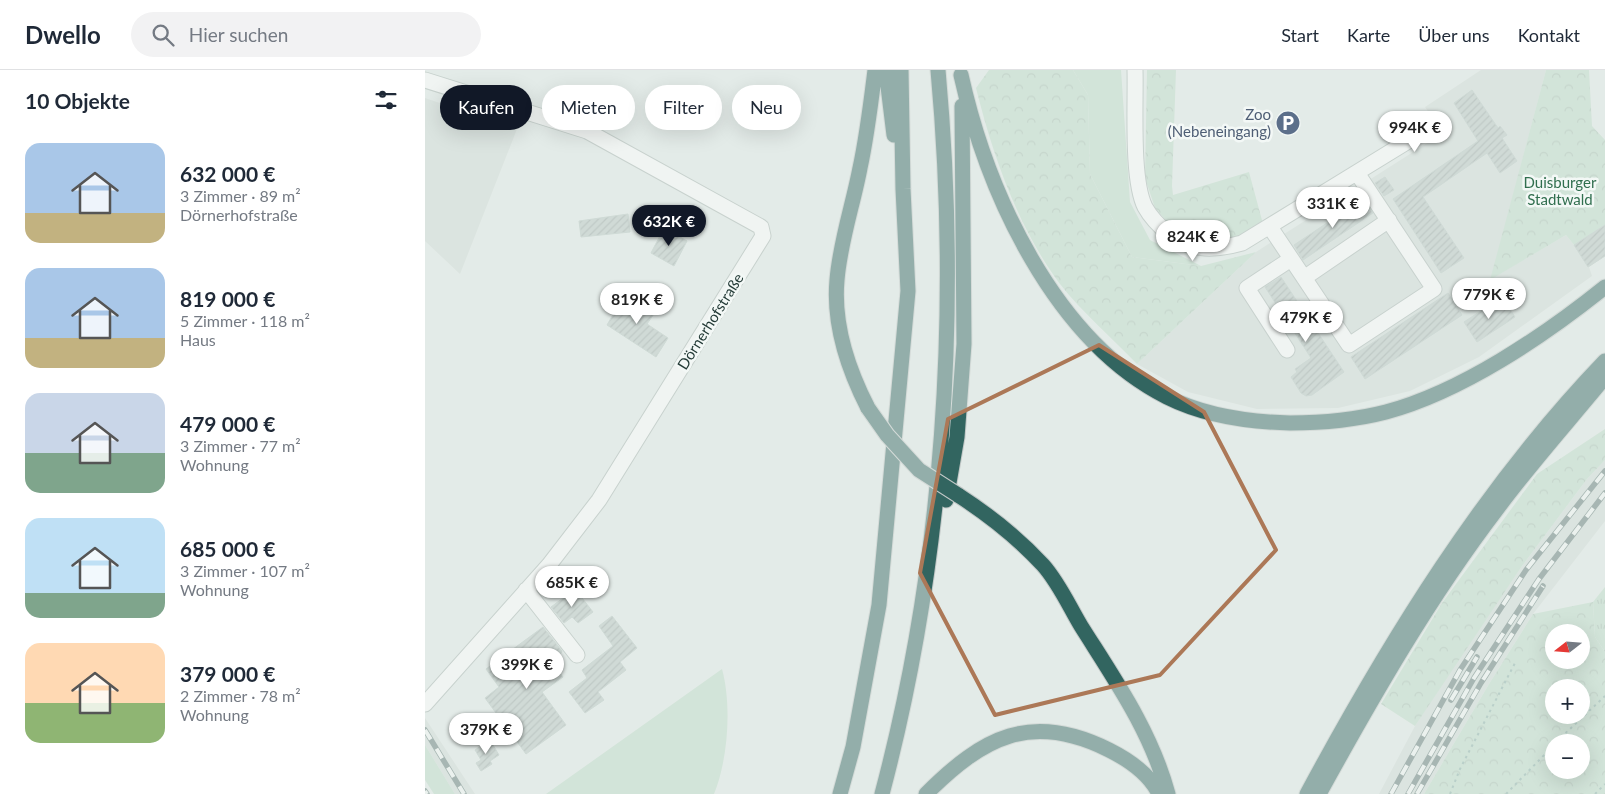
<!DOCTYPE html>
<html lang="de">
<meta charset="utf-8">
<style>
:root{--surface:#fff;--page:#f2f2f3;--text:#1f2937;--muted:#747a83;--line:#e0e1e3;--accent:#111827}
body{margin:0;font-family:Lato,sans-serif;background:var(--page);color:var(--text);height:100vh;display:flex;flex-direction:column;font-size:19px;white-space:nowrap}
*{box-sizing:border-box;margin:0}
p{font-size:16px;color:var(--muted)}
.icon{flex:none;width:28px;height:28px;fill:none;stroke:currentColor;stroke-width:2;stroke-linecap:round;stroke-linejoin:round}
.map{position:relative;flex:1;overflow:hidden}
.drawer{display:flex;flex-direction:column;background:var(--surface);width:425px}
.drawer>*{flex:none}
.guide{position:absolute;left:15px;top:15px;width:475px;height:45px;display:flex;gap:10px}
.needle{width:32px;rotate:253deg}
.controls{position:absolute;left:1120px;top:554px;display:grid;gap:10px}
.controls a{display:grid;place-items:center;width:45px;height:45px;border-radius:50%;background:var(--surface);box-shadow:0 5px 20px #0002;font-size:25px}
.price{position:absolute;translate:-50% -42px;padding:0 11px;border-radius:18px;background:#fff;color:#222;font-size:16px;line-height:32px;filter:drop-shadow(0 1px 2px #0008)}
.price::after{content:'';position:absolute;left:50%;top:30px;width:15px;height:11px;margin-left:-8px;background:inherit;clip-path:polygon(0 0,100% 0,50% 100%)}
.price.on{background:var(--accent);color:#fff}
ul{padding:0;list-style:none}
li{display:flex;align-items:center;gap:15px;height:125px;padding:0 25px}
li span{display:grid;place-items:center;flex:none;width:140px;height:100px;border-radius:15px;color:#555}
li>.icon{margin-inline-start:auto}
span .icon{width:60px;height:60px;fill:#fffc;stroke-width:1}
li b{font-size:21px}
h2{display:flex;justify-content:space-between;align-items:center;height:60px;padding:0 25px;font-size:21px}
.pill{padding:0 18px;border-radius:22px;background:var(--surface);box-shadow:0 5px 20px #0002;font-size:18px;line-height:45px}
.pill.on{background:var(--accent);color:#fff}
header{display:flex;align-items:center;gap:30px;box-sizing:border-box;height:70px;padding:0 25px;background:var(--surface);border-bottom:1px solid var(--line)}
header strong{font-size:24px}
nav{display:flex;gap:28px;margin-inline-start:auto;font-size:18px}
.search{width:350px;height:45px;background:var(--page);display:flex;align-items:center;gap:12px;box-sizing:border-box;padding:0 18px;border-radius:28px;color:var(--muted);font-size:19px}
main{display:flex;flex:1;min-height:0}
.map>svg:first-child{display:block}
.built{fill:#d1dbd7}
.grass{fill:#bddbc8}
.forest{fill:url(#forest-crowns);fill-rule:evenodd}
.park{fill:url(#park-tufts)}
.building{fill:url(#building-hatch);stroke:#b5c5c0}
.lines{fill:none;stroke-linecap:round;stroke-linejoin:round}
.minor-casing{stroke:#a6b3af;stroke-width:17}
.highway-casing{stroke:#c2c8c7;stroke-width:17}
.path{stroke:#85ada4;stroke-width:2;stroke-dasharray:2.5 4;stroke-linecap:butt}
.minor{stroke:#fff;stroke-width:15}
.highway{stroke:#326560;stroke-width:15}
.rail-casing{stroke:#5e7773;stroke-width:5.5}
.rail{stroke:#f3f8f6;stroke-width:4;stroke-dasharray:11;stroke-linecap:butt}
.highway-bridge-casing{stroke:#c2c8c7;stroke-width:17;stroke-linecap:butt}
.highway-bridge{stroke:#326560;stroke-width:15}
.marked{fill:none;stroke:#ac7857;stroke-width:4;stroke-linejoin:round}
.labels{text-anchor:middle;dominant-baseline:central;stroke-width:5;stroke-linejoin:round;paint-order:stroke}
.service-label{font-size:15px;fill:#4e5e75;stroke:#f3f8f6;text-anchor:end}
.park-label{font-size:15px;fill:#316f4f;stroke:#f3f8f6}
.street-label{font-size:15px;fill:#243b37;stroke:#f3f8f6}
</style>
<header>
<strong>Dwello</strong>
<div class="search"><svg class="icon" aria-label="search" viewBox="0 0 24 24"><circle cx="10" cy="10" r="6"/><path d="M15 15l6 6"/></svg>Hier suchen</div>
<nav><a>Start</a><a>Karte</a><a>Über uns</a><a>Kontakt</a></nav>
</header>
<main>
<section class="drawer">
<h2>10 Objekte<svg class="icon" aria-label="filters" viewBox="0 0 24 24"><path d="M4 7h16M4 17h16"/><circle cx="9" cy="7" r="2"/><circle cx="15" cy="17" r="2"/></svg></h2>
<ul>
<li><span style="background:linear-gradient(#a9c7e8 70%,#c2b280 0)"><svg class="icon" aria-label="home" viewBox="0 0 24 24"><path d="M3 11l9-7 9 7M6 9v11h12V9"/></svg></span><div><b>632 000 €</b><p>3 Zimmer · 89 m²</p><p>Dörnerhofstraße</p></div></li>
<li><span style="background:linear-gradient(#a9c7e8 70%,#c2b280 0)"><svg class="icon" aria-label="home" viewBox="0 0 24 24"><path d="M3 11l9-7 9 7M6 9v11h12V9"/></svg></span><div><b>819 000 €</b><p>5 Zimmer · 118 m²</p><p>Haus</p></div></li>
<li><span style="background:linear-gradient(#c9d6e8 60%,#7fa58c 0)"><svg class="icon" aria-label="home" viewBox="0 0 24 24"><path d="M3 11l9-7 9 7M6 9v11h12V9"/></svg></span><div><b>479 000 €</b><p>3 Zimmer · 77 m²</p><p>Wohnung</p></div></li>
<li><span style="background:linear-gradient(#bfe0f5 75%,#7fa58c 0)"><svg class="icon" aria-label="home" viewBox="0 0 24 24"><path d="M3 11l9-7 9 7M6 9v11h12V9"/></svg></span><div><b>685 000 €</b><p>3 Zimmer · 107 m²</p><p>Wohnung</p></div></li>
<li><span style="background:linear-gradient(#ffd9b3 60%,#8fb573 0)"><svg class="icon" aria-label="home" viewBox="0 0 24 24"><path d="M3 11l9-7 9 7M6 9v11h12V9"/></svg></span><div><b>379 000 €</b><p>2 Zimmer · 78 m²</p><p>Wohnung</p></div></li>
</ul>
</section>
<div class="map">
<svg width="1180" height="724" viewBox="0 0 1180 724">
<defs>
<pattern id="forest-crowns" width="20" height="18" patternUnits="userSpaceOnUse" patternTransform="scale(1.25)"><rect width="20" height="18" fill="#bddbc8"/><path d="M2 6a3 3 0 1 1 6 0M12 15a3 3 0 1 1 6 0" fill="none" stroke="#a2bdac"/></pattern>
<pattern id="park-tufts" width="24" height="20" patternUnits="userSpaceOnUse" patternTransform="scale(1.25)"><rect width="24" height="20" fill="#bddbc8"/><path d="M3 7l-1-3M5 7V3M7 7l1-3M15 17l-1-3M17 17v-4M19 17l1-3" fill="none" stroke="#a2bdac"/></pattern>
<pattern id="building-hatch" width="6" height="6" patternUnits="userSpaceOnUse" patternTransform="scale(1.25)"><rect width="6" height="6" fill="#b8c6c2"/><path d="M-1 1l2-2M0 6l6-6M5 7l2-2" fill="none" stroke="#95a29e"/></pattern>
</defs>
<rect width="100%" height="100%" fill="#e3ebe8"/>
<path class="built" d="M1056,0H1121L1066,209L1141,165L1149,175L1180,155V186L1164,197L1167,206L1054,287L985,321L913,338L832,339L763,322L712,294L831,182L1018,63L1000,37Z
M0,28L92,59L35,204L0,171Z
M1180,390V451L1108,544L1064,614L999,724H954L990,656L1029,595L1097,496L1162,409Z
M0,648L50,724H30L0,675Z"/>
<path class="grass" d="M648,0H696L705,132L725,170L776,196L707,187L665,104L663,25Z
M297,599C307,635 303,690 289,724H121Z
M0,675L30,724H9L0,710Z"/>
<path class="forest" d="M564,0H648L663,25L665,104L707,187L776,196L831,182L712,294C688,269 656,241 635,214C593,158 568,86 551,18Z
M722,0H751L747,116L748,125L824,102L838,154L806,170L777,172L753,164L730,138L720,108Z
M1121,0H1164L1167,56L1180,70V155L1149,175L1141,165L1065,210Z
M1180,359V390L1162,409L1097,496L990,656L956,634L1017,533L1112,404Z
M1168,532L1170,567L1180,582V724H999L1064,614L1108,544ZM1129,562H1156V590H1129ZM1129,618H1156V645H1129ZM1129,672H1156V700H1129Z"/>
<path class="park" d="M1180,517V582L1170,567L1168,532Z"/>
<path class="building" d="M1047,20L1073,58L1075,56L1082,65L1077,68L1092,91L1075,103L1062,83L998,127L1039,188L1016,203L968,129L1053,71L1029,33Z
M960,107L969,120L959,126L950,113Z
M938,129L948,143L878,190L869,175Z
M203,144L205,162L156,167L154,151Z
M1180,155V186L1163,197L1149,175Z
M239,158L262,171L249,196L226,183Z
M856,207L919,302L887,325L881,326L876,323L866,307L872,302L870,299L886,288L840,217Z
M201,222L231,241L222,254L243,268L231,287L182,255Z
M1023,223L1037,245L940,309L926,287Z
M1077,227L1090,247L1052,272L1039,252Z
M150,519L168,542L153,553L147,547L139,553L126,537Z
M187,546L212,578L195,592L201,600L173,622L179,630L160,643L144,622L162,608L157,600L188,576L174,556Z
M118,557L137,581L134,587L128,593L138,607L117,622L141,655L101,684L60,628L74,617L61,599Z
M65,670L74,685L65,691L67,694L56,701L51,693L56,690L50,680Z"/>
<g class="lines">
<defs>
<path id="minor" d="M710,0C711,33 706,109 720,137C726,148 735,157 745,165C767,182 792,180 817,173L1006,57
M0,10L162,61L336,157L338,166L174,430L124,495L0,634
M845,157L924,275L1009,219L932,103
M879,208L964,150
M862,280L822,218L866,189
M101,520L152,585"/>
<path id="highway" d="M461,0L469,65
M536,5C562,122 629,270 742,327C780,346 823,352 865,353C897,353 930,350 961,342C1036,322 1119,266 1180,217
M443,338C423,299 408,254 412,210C415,172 428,135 435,98C442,66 446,32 450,0
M533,425C564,445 593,468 618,495C634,513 644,536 656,556C690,610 726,661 743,724
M521,430L532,367L539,274L537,36
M415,724L428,677L454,535L483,221L478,119L476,0
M457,724C519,490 535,241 513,0
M501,724C558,667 606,641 684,680C704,690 724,703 734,724
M882,724C965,570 1059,417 1180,291
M894,724C948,626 1004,528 1072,439C1106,393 1144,351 1180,307"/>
</defs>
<use href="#minor" class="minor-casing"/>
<use href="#highway" class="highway-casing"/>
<path class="path" d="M1131,672L1180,626
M1025,724L1035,699L1090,593
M1081,724L1129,675
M1170,724L1180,714"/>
<use href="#minor" class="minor"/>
<use href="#highway" class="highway"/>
<defs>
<path id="rail" d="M1026,630L1052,587
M0,660L39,724
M0,721L2,724
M966,724L1035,600L1101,500L1180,401
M983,724L1049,608L1114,509L1180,423
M992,724L1056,613L1118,516"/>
</defs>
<use href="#rail" class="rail-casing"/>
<use href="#rail" class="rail"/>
<defs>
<path id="highway-bridge" d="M443,338L462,365L494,400L533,425"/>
</defs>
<use href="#highway-bridge" class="highway-bridge-casing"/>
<use href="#highway-bridge" class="highway-bridge"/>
</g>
<path d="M0 0H1180V724H0ZM674,275L779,342L851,480L735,605L570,645L495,503L523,349Z" fill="#e3ebe8" fill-opacity=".55" fill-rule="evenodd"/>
<path class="marked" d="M674,275L779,342L851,480L735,605L570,645L495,503L523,349Z"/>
<defs>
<symbol id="parking-disc" viewBox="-11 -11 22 22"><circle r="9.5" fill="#5c6f8a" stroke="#f3f8f6"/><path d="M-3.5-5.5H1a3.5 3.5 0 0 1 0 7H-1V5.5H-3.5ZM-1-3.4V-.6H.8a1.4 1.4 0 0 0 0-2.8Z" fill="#fff"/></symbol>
</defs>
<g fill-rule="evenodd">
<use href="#parking-disc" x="849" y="39" width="28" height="28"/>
</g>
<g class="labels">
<g class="service-label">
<text x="846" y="44">Zoo<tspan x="846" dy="17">(Nebeneingang)</tspan></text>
</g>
<g class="park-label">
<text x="1135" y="112">Duisburger<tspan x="1135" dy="17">Stadtwald</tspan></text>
</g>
<g class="street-label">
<text transform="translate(285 251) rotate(-58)">Dörnerhofstraße</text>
</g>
</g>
</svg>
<div class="controls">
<a><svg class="needle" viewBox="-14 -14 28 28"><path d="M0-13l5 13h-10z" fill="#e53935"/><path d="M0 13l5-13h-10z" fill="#747a83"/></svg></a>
<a>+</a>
<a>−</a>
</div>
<b class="price" style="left:990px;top:83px">994K €</b>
<b class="price" style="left:908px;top:159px">331K €</b>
<b class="price on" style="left:244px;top:177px">632K €</b>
<b class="price" style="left:768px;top:192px">824K €</b>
<b class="price" style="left:1064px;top:250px">779K €</b>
<b class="price" style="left:212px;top:255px">819K €</b>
<b class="price" style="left:881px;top:273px">479K €</b>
<b class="price" style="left:147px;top:538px">685K €</b>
<b class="price" style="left:102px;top:620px">399K €</b>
<b class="price" style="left:61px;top:685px">379K €</b>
<div class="guide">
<a class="pill on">Kaufen</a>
<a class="pill">Mieten</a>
<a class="pill">Filter</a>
<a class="pill">Neu</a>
</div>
</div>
</main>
